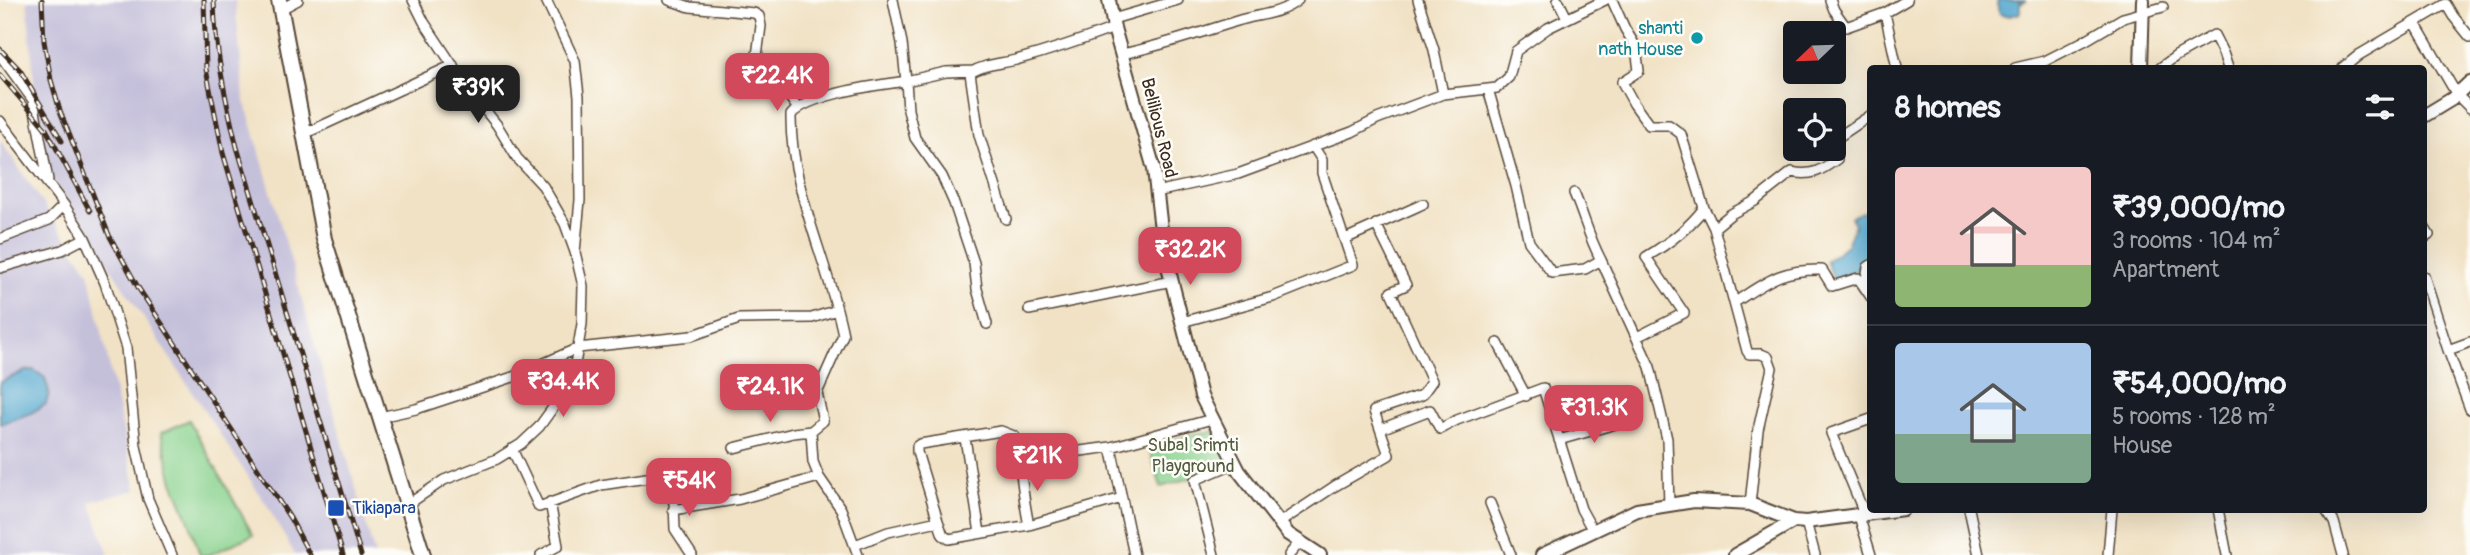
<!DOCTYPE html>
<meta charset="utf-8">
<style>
:root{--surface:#171b24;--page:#20242c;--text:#f1f3f6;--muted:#9ea1a6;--line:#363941;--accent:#d1495b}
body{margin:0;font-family:Pangolin,sans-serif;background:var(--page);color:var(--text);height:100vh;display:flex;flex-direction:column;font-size:26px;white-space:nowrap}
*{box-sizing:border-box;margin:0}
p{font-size:23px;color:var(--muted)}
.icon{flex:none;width:38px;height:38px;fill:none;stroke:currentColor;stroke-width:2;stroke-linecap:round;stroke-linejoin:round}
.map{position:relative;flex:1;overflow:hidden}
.side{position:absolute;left:1867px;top:65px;width:560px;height:448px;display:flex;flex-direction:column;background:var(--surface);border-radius:7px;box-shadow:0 7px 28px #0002}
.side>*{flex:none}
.needle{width:46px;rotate:247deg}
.controls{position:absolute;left:1783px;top:21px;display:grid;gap:14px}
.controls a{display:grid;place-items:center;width:63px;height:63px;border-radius:7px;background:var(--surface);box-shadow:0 7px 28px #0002;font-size:35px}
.price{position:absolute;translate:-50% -60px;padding:0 16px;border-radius:14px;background:var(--accent);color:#fff;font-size:23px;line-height:46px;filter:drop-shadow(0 2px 4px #0008)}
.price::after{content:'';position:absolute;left:50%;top:42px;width:21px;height:16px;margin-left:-10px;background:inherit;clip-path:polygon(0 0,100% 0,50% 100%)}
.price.current{background:#222;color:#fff}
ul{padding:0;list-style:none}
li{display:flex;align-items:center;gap:21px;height:175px;padding:0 28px}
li+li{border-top:2px solid var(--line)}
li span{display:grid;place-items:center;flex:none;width:196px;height:140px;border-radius:7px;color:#555}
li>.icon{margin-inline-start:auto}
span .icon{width:84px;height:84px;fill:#fffc;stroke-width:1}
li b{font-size:30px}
h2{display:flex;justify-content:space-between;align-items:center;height:84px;padding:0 28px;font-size:30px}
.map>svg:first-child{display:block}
.industrial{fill:#c5c0da}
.green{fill:#89d28e;stroke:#627e56;stroke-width:2}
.water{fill:#54a8d0;stroke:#486977;stroke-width:2}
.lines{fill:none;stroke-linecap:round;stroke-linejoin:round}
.street-casing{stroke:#564637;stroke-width:12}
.secondary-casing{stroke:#564637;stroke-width:16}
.primary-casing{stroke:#564637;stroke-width:18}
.street{stroke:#fff;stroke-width:9}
.secondary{stroke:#fff;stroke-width:12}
.primary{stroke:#fff;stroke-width:14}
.rail-casing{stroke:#3b2a1e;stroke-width:5}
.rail{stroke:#fdfcf7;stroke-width:2.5;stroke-dasharray:8;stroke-linecap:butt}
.culture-dot{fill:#0f9aa8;stroke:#fdfcf7;stroke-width:2.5}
.transit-dot{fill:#1a4fb4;stroke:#fdfcf7;stroke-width:2.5}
.labels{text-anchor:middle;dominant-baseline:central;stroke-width:5;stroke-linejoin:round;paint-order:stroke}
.culture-label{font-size:18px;fill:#0d838f;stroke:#fdfcf7;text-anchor:end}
.street-label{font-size:18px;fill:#3b2a1e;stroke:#fdfcf7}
.park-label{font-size:18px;fill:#525c40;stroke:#fdfcf7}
.transit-label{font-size:18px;fill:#164399;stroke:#fdfcf7;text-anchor:start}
</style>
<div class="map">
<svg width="2470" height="555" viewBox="0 0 2470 555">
<rect width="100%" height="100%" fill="#fdfcf7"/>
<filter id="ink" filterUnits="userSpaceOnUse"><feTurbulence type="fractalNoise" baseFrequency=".0143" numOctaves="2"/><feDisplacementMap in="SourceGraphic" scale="14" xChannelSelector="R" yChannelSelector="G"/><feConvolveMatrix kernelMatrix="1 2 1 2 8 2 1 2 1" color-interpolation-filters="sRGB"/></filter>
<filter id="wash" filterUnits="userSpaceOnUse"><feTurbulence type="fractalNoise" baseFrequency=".00686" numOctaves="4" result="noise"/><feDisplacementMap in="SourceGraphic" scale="28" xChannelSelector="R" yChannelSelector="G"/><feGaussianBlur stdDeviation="1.57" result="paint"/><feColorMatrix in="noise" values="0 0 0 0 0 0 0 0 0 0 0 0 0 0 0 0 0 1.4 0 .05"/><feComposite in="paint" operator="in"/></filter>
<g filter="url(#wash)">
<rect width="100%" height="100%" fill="#f1e2c5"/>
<path class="industrial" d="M27,0H235L244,97L375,555H295L268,507L41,162Z
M0,140L89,272L136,490L90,502L109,555H0Z"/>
<path class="green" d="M189,420L253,535L209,555H200L189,521L173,482L161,433Z
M1216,431L1230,466L1161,487L1149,448L1192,434Z"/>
<path class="water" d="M1997,0H2027L2020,3V13L2010,16L2000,14Z
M1862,212L1871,214V262L1839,280L1834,279L1826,261L1847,245L1855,224L1851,217Z
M34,370L45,378L49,392L46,404L31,413L0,424V382L25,371Z"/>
</g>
<g filter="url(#ink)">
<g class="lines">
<defs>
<path id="street" d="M413,0L424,22L469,90L497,125L517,158L543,186L565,224L575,252L580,200L579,96L575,61L546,0
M669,0L690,7L754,13L759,16L761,26L756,63L765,72L778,80L798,109
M1418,0L1434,50L1443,94
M1558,0L1567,18
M1612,0L1625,29L1636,47L1639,71L1622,82L1634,104L1649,125H1669L1681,134L1704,208
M1830,0L1834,10L1846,27L1885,13L1907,0
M281,9L298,0
M1885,13L1897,68
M1113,19L1178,0
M2415,23L2457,95L2470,108
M1122,54C1161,46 1199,33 1237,21C1258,14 1280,15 1298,0
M0,55L33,100L48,180
M2015,68L2045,61L2084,41L2123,18L2163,7
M2160,68L2176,56L2214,35L2223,53L2228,68
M2343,68L2359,55L2446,4L2453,16L2470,37
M973,71L946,72L906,81L908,110L915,138L942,176L954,203L974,263L977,289L987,324
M1488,89L1516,186L1529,242L1552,273L1585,269L1601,260L1650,367L1667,439L1669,505
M0,121L64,205L85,238L105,283L126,348L136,446L148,499L172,555
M304,134L453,65
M1834,140L1871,115
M1156,192L1238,174L1352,132L1377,119L1443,94L1497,88L1509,77L1516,51L1548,28L1605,0
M1574,193C1584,216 1589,238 1601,260
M1006,219L979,135L970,73C985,64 999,64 1016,60C1049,51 1082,40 1114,28
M2424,227L2429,235L2424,238
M1714,228L1747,351L1749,354H1761L1768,357L1772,368L1758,430L1750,504
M0,239L49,220L64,205
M1345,239L1423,204
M0,268L62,250L85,238
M2424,276L2448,350L2470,409
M1865,286L1868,267L1871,265
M1735,302C1768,281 1781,269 1822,270L1832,286L1858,278L1871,297
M1029,310L1172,281
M1182,322L1273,297L1353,265L1322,173V160L1313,146
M1637,337L1684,313L1646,257C1668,244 1688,229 1704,208L1714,228L1731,214L1755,201L1792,172C1811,177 1822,170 1837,159L1834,149
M1498,343L1526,396
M2448,350L2470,342
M380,417L416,409L513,377L578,348L691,336L739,319L812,318L837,310
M1381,429L1430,410L1440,429L1457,420L1543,388L1581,509L1593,531
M965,438L980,533
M1559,440L1619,423
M734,448L793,433L811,431
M512,449L539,507L601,485L666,475L674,503L675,529L692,555
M1020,459L1111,447
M1490,503L1511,555
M407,505L444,480L497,459L521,444L539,427L557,402L574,370L582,324L583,286L575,252
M1969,509L1979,555
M2218,509L2227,555
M2325,509L2334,522L2343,555
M673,510L740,499L819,477
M1865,515L1831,433L1871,419
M1859,516L1871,555
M938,521L943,535L949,539L1029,525
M1806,522L1815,555
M1279,523L1335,486L1389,455L1374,411L1422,395L1432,381L1391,292L1406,285L1376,224
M855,545L888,532L938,521L917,452V446L920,444L1001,431L1014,436C1022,465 1022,495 1029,525L1122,498
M541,555L558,546L550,502
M858,555L841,509L819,477L813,462L811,431L823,421L817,393L843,335C829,262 790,191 791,115C807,94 879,85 906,81L902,43L893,0
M1134,555L1111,447L1212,419
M1214,555L1195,480L1235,463
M1289,555L1300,542
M2108,555L2112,509"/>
<path id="secondary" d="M1109,0L1114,28L1154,169L1163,247L1201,396L1239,471L1288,534L1320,555
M2141,68L2143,0
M2424,116L2452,99L2470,82
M1542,555L1637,510L1694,501L1750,504L1794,521L1806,522L1903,509
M1735,555L1794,521"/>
<path id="primary" d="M279,0L324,239L423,555"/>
</defs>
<use href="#street" class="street-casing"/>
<use href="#secondary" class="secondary-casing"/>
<use href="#primary" class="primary-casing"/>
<use href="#street" class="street"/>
<use href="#secondary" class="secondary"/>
<use href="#primary" class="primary"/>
<defs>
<path id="rail" d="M42,0L44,41L51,80L60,111L109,235L139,289L290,518L310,555
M204,0L206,69L223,153L343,555
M214,0C215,51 225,98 237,147L361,555
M0,49L20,70L62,141
M0,75L46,129L90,211"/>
</defs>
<use href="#rail" class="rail-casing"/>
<use href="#rail" class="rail"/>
</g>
</g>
<circle class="culture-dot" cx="1697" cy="38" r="7"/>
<rect class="transit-dot" x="327" y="499" width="18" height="18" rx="3.5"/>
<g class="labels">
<g class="culture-label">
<text x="1683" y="28">shanti<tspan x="1683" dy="21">nath House</tspan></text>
</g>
<g class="street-label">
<text transform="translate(1159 128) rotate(76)">Belilious Road</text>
</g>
<g class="park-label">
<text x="1193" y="445">Subal Srimti<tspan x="1193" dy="21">Playground</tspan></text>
</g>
<g class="transit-label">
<text x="352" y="508">Tikiapara</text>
</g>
</g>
</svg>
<div class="controls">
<a><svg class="needle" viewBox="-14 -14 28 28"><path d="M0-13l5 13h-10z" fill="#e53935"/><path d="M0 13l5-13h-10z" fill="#9ea1a6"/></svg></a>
<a><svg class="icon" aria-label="locate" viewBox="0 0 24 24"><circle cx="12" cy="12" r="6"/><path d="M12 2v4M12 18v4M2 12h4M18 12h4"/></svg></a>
</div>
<b class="price" style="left:777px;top:113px">₹22.4K</b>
<b class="price current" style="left:478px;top:125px">₹39K</b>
<b class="price" style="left:1190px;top:287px">₹32.2K</b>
<b class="price" style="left:563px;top:419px">₹34.4K</b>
<b class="price" style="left:770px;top:424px">₹24.1K</b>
<b class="price" style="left:1594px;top:445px">₹31.3K</b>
<b class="price" style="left:1037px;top:493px">₹21K</b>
<b class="price" style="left:689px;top:518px">₹54K</b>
<section class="side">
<h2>8 homes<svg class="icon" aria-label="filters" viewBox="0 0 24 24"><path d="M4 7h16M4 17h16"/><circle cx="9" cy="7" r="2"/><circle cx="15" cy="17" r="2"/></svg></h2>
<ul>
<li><span style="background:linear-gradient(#f6c9c9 70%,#8fb573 0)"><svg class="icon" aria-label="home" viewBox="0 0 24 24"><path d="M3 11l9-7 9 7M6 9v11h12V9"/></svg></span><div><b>₹39,000/mo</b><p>3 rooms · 104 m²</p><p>Apartment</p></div></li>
<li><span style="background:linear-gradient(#a9c7e8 65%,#7fa58c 0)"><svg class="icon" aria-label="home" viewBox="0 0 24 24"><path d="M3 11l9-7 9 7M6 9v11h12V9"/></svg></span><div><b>₹54,000/mo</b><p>5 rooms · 128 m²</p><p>House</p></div></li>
</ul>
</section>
</div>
